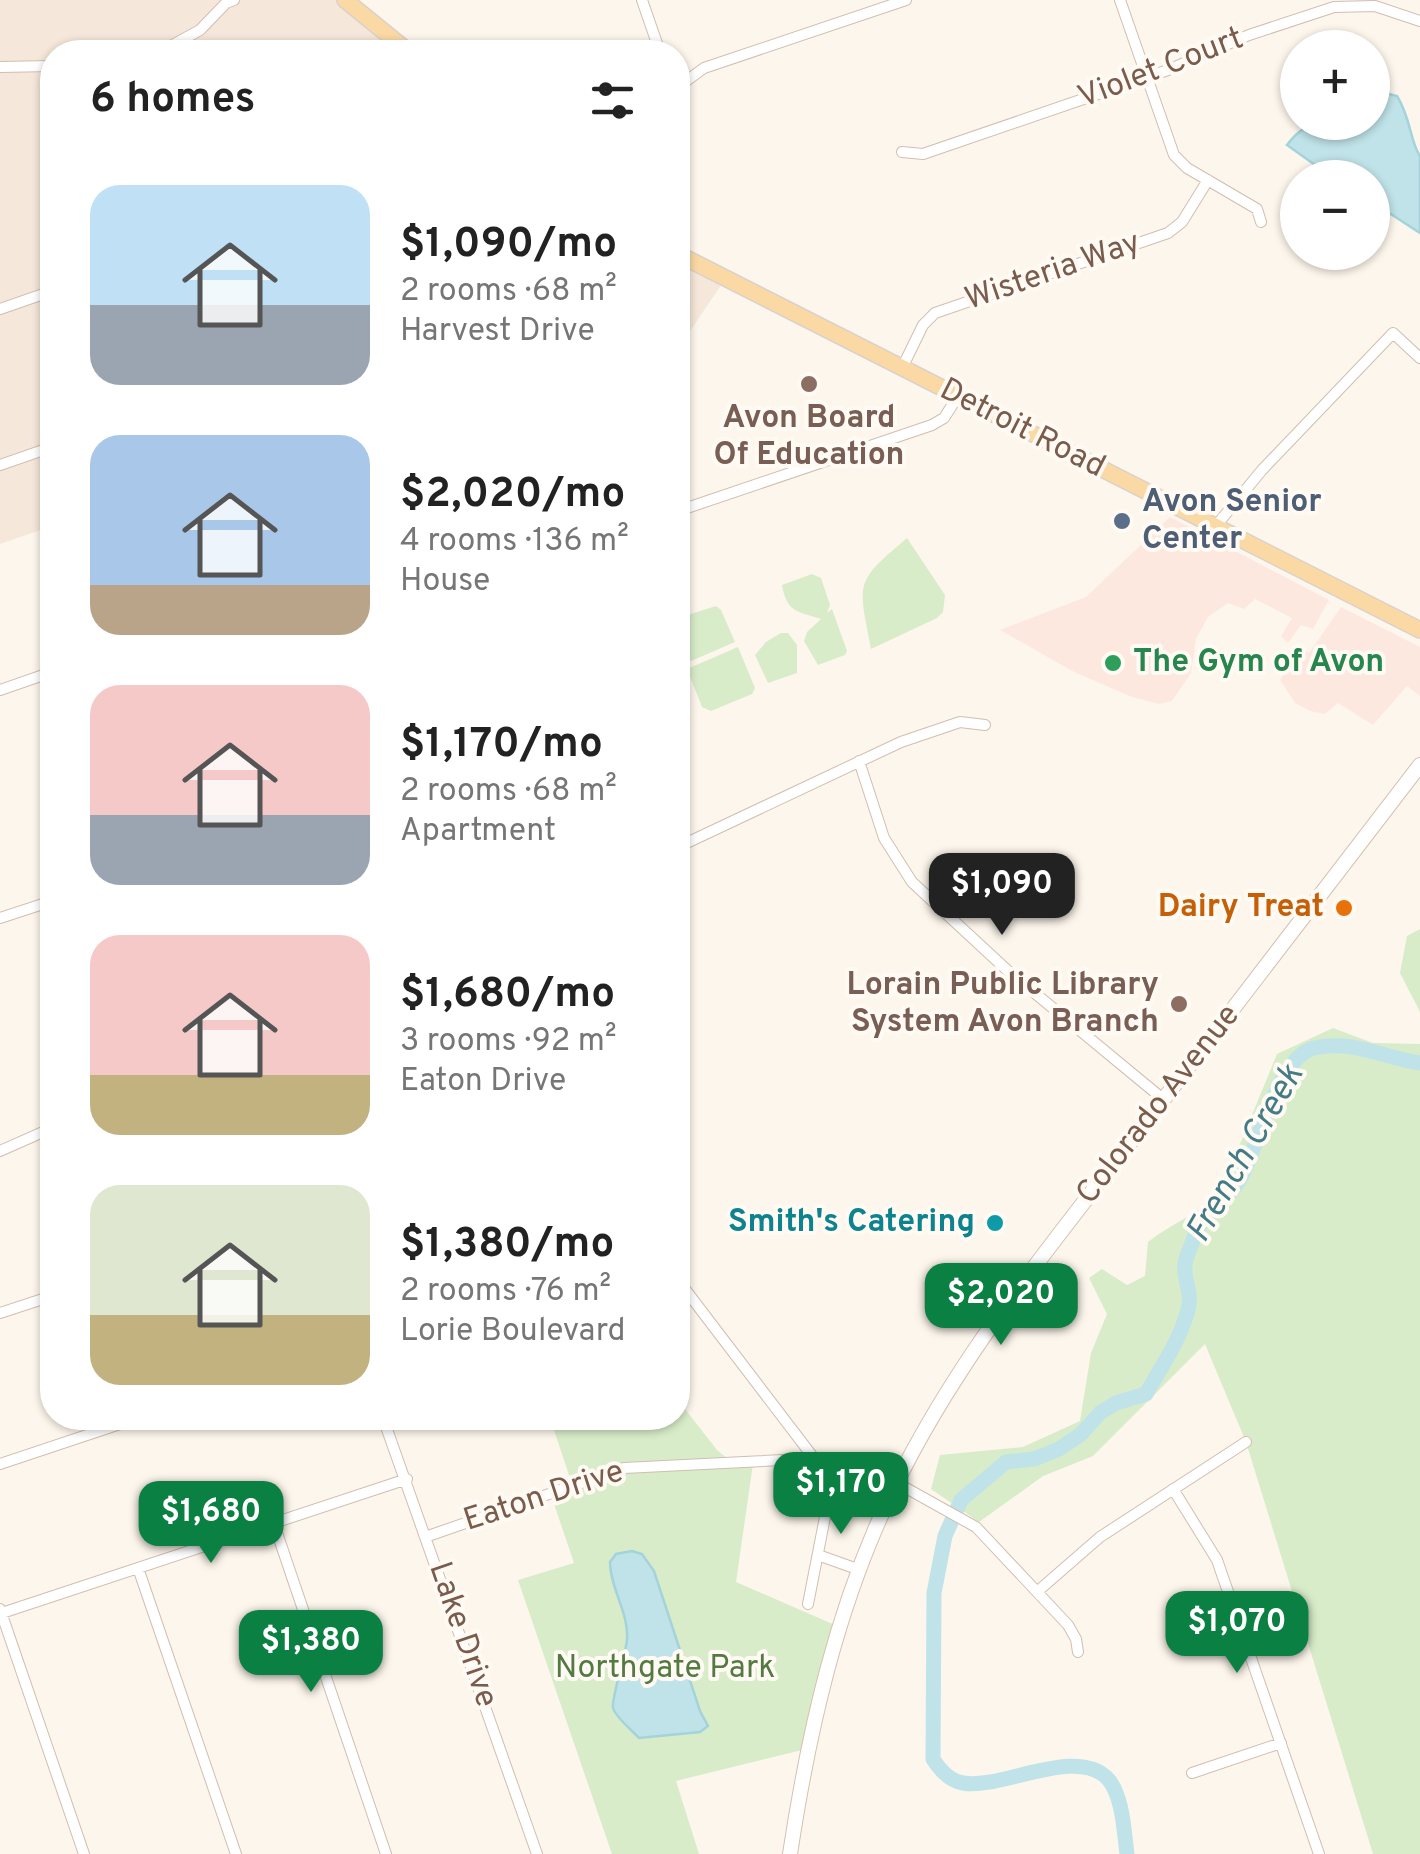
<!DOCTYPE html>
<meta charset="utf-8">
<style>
:root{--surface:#fff;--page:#f2f2f2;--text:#222;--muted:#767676;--accent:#0b8043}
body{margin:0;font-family:Overpass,sans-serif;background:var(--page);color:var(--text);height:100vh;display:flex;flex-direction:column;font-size:38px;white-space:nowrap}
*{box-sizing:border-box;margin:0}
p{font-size:32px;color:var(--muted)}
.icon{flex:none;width:55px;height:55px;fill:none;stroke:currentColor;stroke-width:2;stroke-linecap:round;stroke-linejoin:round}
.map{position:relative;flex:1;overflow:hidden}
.panel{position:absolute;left:40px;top:40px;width:650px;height:1390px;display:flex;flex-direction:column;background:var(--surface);border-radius:40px;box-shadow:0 2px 8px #0004}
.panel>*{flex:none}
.tools{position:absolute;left:1280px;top:30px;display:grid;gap:20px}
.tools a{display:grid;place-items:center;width:110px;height:110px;border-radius:50%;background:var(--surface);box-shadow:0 2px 8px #0004;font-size:50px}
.price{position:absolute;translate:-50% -85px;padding:0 22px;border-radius:20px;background:var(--accent);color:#fff;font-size:32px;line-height:65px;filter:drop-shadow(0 2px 5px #0008)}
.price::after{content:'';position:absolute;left:50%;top:60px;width:30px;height:22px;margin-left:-15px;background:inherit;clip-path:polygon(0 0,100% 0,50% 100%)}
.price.active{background:#222;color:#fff}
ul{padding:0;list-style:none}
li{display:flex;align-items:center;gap:30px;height:250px;padding:0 50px}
li span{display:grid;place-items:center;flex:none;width:280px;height:200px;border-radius:30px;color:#555}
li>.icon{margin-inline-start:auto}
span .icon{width:120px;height:120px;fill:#fffc;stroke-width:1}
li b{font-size:42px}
h2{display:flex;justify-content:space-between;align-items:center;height:120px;padding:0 50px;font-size:42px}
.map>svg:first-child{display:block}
.residential{fill:#f5e8da}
.commercial{fill:#fde8e0}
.green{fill:#d8ecc9}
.water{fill:#bfe3e8;stroke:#a5d3da;stroke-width:2.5}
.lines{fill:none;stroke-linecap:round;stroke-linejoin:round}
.river{stroke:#bfe3e8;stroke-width:15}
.minor-casing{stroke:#d1beb0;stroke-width:12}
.secondary-casing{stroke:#d6c0b0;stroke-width:16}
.primary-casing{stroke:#dad1cd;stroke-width:18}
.minor{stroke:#fff;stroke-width:10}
.secondary{stroke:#fff;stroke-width:14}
.primary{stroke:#fbd9a5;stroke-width:15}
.education-dot{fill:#8d6e63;stroke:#fffaf3;stroke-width:4}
.service-dot{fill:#5c6f8a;stroke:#fffaf3;stroke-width:4}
.leisure-dot{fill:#2e9e5b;stroke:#fffaf3;stroke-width:4}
.food-dot{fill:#e8710a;stroke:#fffaf3;stroke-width:4}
.culture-dot{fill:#0f9aa8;stroke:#fffaf3;stroke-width:4}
.labels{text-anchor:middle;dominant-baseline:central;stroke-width:8;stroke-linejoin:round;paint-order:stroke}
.street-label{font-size:32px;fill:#7a5c4d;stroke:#fffaf3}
.education-label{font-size:32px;font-weight:bold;fill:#785e54;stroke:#fffaf3}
.service-label{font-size:32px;font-weight:bold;fill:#4e5e75;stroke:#fffaf3;text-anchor:start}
.leisure-label{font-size:32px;font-weight:bold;fill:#27864d;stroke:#fffaf3;text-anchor:start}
.food-label{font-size:32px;font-weight:bold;fill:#c56008;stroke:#fffaf3;text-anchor:end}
.culture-label{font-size:32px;font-weight:bold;fill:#0d838f;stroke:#fffaf3;text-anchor:end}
.park-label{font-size:32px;fill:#537a41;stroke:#fffaf3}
.water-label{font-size:35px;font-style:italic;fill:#437c86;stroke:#fffaf3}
</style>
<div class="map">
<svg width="1420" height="1854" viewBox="0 0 1420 1854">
<rect width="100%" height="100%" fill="#fdf6ec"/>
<path class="residential" d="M0,0H345L409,52H52V526L0,544Z
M678,254L726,278L688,334L678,336Z"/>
<path class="commercial" d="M1170,517L1329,600L1313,629L1301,625L1288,643L1281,636L1292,618L1255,599L1244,609L1228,603L1208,617L1196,639L1191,673L1172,701L1159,704L1132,697L1074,672L1000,630L1086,597Z
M1341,607L1420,647V696L1407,686L1373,725L1338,703L1325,714L1310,711L1295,703L1280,680L1301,649L1309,653Z"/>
<path class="green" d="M907,538L945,595L943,612L937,618L871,649C858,581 854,583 907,538Z
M812,574L821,578L830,605L827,613L832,609L847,651L845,655L818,665L804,641L807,632L821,619C797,611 787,613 782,585Z
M716,606L721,610L735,642L691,661L682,660L678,647V618Z
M781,633H788L797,645V673L768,683L755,655L766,642Z
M738,647L755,688L752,694L711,711L702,707L687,669Z
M1420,929V1012L1400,973L1407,936Z
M1333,1028L1373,1043L1420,1044V1854H1373L1246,1442L1205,1344L1093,1456L1043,1476L979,1522L931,1489L940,1455L1023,1447L1080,1421L1091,1353L1107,1314L1089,1278L1102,1269L1127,1285L1145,1276L1148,1242C1171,1224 1197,1214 1219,1195L1277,1054Z
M678,1400L717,1450L735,1465L753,1464L736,1582L835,1625L802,1750L676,1781L699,1854H612L518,1580L574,1563L552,1498L574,1490L550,1418H678Z"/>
<path class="water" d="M1389,94L1397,96C1411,118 1410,142 1420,156V233L1380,207H1373L1372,178L1332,177L1287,145C1310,113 1337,122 1372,122L1373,99Z
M632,1551L642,1554L654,1571L700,1711L708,1726L700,1732L639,1738C632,1730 616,1718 613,1708C611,1699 626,1655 627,1639C629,1613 610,1588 610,1562L616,1554Z"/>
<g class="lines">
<path class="river" d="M1127,1854C1124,1832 1123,1796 1108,1779C1077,1745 1001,1790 963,1783C950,1781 940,1770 933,1759L934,1593L945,1536L961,1500L1006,1462L1034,1459L1059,1449L1081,1434L1101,1412L1116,1403L1146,1394C1161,1367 1183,1336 1189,1305C1192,1285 1179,1276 1188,1253C1192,1244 1195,1233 1200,1225C1211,1209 1229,1197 1240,1179C1259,1147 1276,1058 1314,1048C1350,1039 1385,1058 1420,1063"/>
<defs>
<path id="minor" d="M642,0L660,52
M1120,0L1174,155L1187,168L1257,209L1261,222
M160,52L200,30L226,3L234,0
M0,67L52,66
M678,87L704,68L906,0
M902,152L923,154L1168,70L1249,35L1334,7L1375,6L1420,21
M0,309L52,291
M902,368L923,325L935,313L1168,233L1182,222L1208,180
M0,465L52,447
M678,511L932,425L944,418L958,396
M1215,527L1262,470L1393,333L1420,358
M0,690L52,672
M859,761L884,838L912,882L1008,971L1163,1099
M678,847L901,742L960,722L985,725
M0,918L52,901
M0,1151L52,1128
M678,1280L813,1457
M0,1313L52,1296
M383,1418L537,1854
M0,1464L138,1418
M1173,1489L1217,1560L1319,1854
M274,1524L386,1854
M428,1536L624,1468L823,1458L897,1483L976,1527L1068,1625L1076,1639L1078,1652
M818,1555L860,1570
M138,1568L236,1854
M1038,1591L1100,1537L1246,1442
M808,1604L826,1512L840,1462
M0,1609L84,1854
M2,1613L407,1479
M1192,1773L1281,1743"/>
<path id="secondary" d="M790,1854C809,1729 837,1606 892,1492C954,1363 1043,1255 1130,1143C1227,1017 1324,891 1420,765"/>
<path id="primary" d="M345,0L409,52
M678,254L1420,630"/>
</defs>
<use href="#minor" class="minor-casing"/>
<use href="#secondary" class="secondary-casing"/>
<use href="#primary" class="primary-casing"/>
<use href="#minor" class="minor"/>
<use href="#secondary" class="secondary"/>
<use href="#primary" class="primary"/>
</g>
<g class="education-dot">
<circle cx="809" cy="384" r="10"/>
<circle cx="1179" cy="1004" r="10"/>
</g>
<circle class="service-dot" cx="1122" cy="521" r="10"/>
<circle class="leisure-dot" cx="1113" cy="663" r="10"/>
<circle class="food-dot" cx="1344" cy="908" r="10"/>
<circle class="culture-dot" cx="995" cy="1223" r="10"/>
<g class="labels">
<g class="street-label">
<text transform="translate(1161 69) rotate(-21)">Violet Court</text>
<text transform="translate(1053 272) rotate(-19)">Wisteria Way</text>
<text transform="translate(1022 429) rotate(27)">Detroit Road</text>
<text transform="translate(1159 1105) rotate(-52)">Colorado Avenue</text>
<text transform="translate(544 1497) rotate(-18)">Eaton Drive</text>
<text transform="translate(462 1635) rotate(71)">Lake Drive</text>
</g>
<g class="education-label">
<text x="809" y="419">Avon Board<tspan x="809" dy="37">Of Education</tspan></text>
<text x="1159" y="986" text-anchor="end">Lorain Public Library<tspan x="1159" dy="37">System Avon Branch</tspan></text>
</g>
<g class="service-label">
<text x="1142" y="503">Avon Senior<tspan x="1142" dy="37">Center</tspan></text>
</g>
<g class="leisure-label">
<text x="1133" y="663">The Gym of Avon</text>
</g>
<g class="food-label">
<text x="1324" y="908">Dairy Treat</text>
</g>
<g class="culture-label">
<text x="975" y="1223">Smith's Catering</text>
</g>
<g class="park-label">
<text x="665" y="1669">Northgate Park</text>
</g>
<g class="water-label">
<text transform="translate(1246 1154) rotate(-60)">French Creek</text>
</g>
</g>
</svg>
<div class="tools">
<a>+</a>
<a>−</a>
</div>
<b class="price active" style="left:1002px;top:938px">$1,090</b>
<b class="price" style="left:1001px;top:1348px">$2,020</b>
<b class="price" style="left:841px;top:1537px">$1,170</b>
<b class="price" style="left:211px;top:1566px">$1,680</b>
<b class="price" style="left:1237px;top:1676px">$1,070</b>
<b class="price" style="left:311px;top:1695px">$1,380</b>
<section class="panel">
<h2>6 homes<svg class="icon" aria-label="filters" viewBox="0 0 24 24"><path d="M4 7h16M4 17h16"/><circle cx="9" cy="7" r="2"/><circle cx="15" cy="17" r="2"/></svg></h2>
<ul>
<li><span style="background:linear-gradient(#bfe0f5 60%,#9aa5b1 0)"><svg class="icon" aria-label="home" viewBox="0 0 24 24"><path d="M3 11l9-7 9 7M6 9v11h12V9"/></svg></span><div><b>$1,090/mo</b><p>2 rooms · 68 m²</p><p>Harvest Drive</p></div></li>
<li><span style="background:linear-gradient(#a9c7e8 75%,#b9a48a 0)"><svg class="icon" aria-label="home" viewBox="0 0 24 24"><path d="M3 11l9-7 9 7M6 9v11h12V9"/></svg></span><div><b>$2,020/mo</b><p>4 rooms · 136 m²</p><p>House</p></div></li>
<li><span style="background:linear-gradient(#f6c9c9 65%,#9aa5b1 0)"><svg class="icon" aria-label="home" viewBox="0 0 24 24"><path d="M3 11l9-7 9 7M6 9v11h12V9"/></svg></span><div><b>$1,170/mo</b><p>2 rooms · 68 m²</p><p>Apartment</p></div></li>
<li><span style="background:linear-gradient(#f6c9c9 70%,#c2b280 0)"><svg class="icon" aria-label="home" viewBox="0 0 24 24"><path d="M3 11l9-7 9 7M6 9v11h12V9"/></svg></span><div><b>$1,680/mo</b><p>3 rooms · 92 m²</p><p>Eaton Drive</p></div></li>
<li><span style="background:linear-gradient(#dfe7d0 65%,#c2b280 0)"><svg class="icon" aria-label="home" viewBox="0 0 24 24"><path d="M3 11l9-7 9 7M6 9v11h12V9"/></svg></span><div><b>$1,380/mo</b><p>2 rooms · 76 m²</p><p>Lorie Boulevard</p></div></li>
</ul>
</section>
</div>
